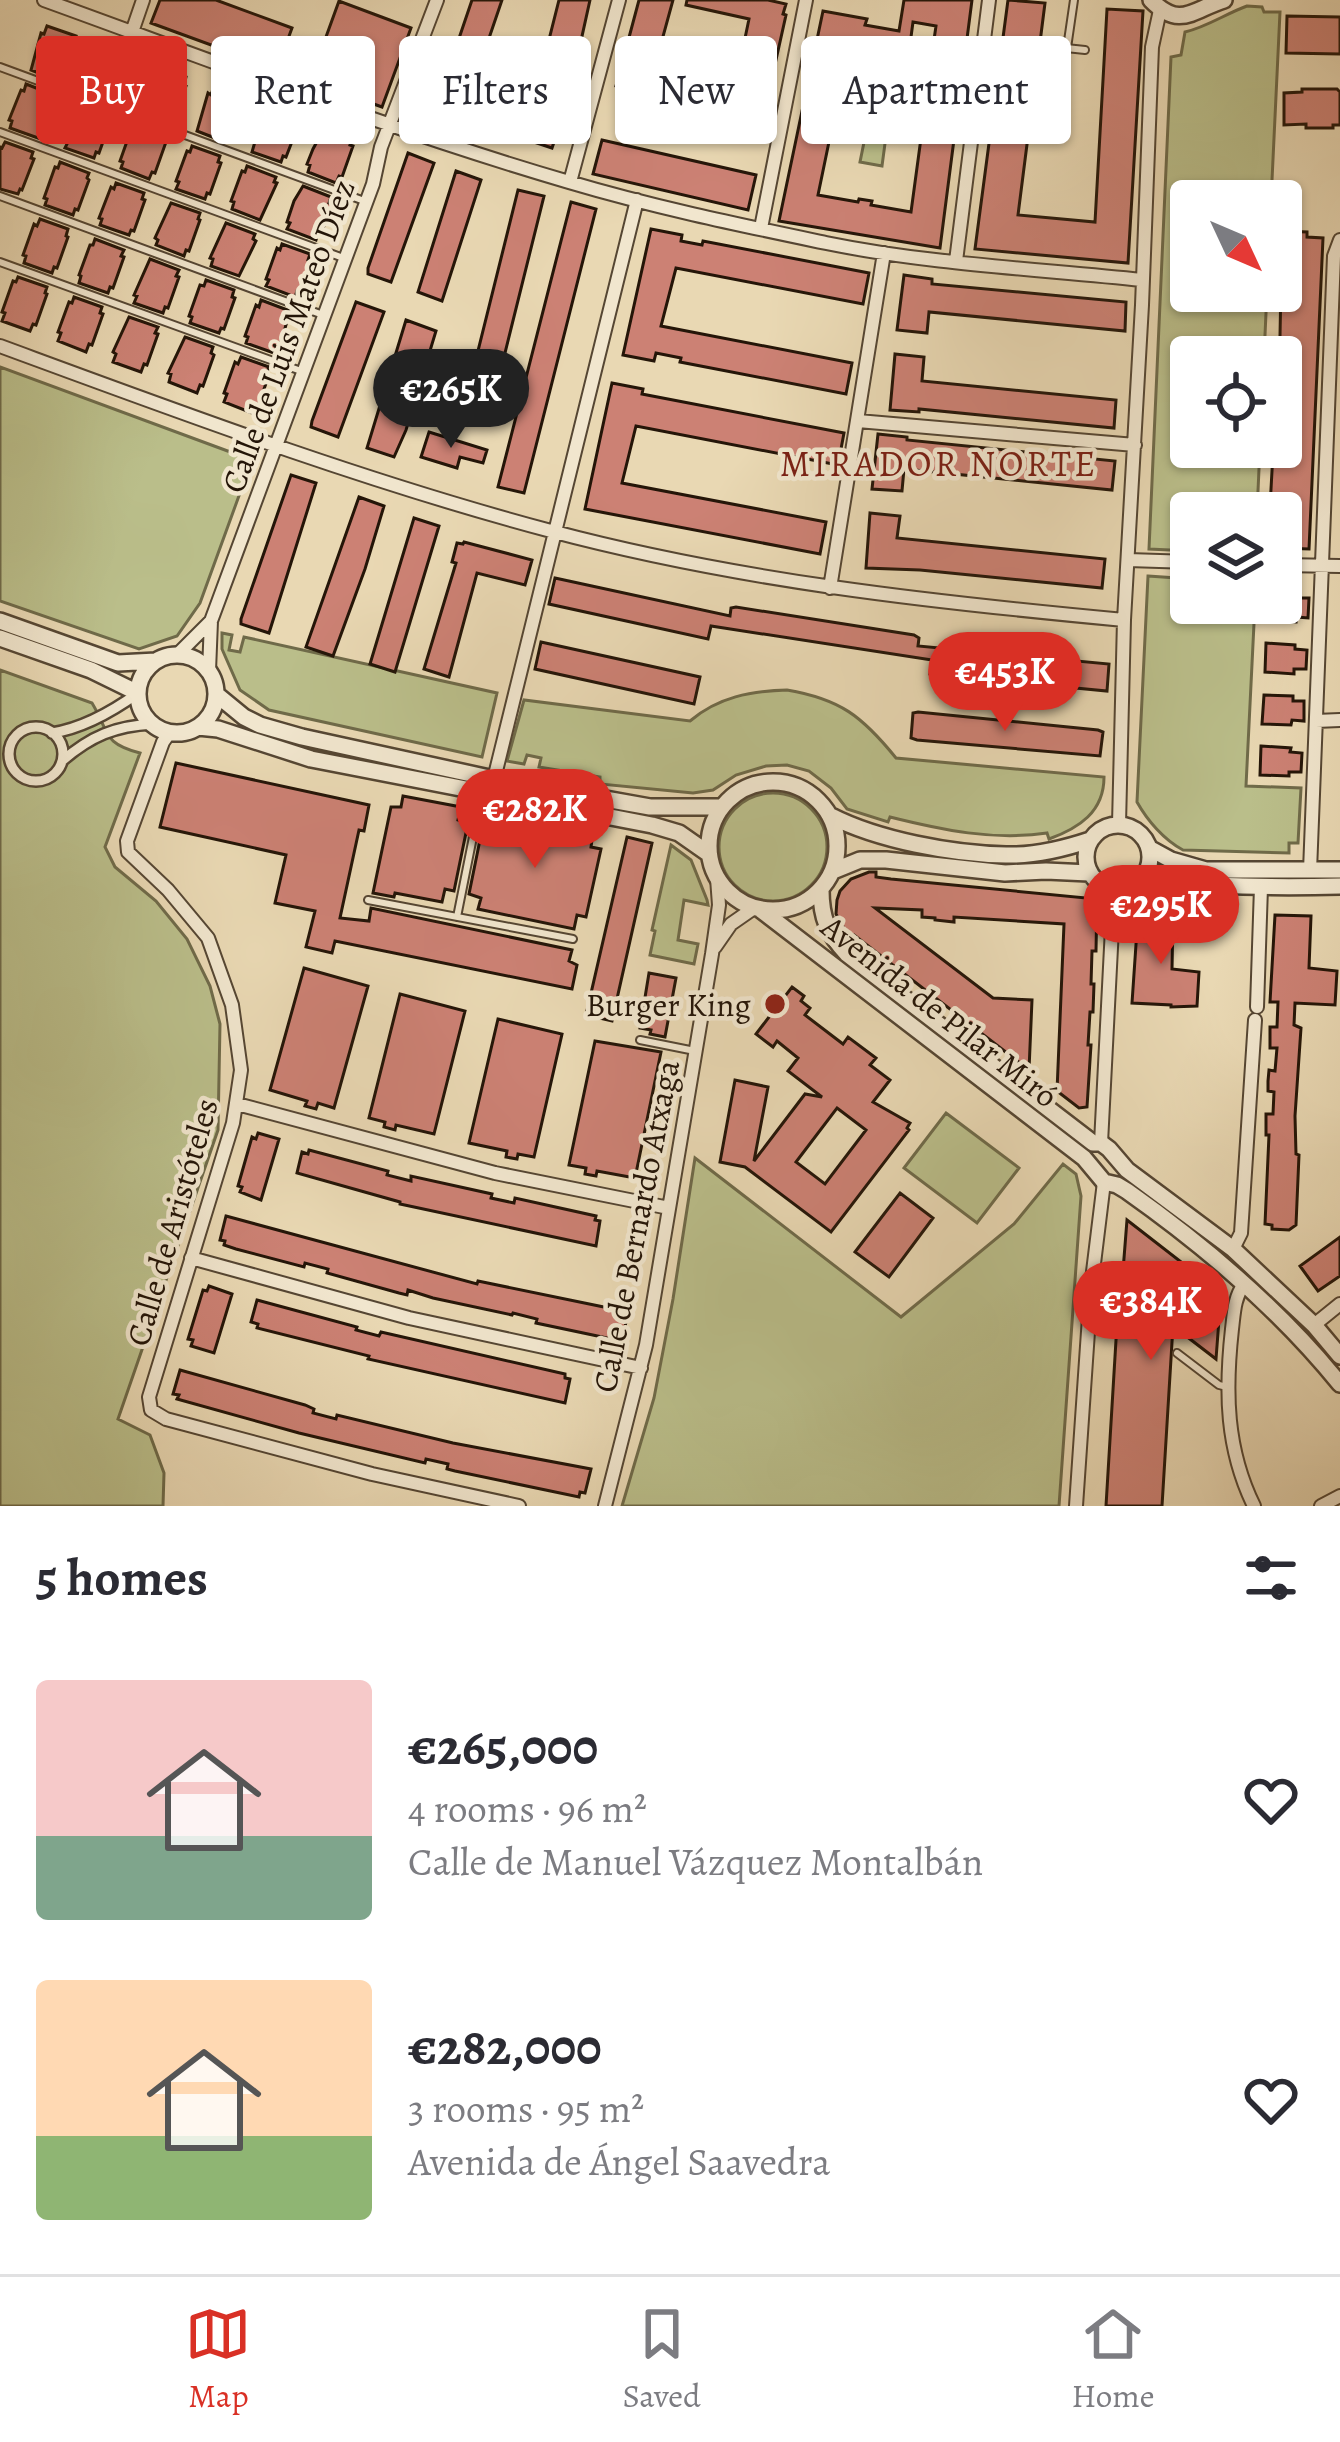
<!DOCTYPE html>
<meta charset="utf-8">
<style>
:root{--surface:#fff;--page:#f7f7f7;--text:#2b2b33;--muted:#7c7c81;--line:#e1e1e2;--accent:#d93025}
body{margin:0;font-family:Alegreya,serif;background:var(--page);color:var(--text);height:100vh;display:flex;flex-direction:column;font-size:45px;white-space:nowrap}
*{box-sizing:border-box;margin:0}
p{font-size:39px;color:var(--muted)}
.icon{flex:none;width:66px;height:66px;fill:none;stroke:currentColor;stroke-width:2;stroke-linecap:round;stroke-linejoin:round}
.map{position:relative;height:1506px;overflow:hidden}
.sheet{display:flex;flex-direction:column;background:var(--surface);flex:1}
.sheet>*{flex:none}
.hud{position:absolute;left:36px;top:36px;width:1269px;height:108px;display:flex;gap:24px}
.needle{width:78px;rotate:134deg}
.controls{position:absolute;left:1170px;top:180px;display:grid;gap:24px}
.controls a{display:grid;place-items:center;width:132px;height:132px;border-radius:12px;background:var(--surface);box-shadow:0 3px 9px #0004;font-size:60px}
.price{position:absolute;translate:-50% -102px;padding:0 27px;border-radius:42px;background:var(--accent);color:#fff;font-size:39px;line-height:78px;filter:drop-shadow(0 3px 6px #0008)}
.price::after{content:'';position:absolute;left:50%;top:72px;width:36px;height:27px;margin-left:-18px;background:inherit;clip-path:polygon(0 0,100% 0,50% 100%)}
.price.on{background:#222;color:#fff}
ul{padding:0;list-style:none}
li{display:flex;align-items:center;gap:36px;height:300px;padding:0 36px}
li span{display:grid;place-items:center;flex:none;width:336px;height:240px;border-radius:12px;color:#555}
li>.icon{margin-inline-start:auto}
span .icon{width:144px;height:144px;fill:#fffc;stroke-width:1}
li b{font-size:51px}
h2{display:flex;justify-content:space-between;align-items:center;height:144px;padding:0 36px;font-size:51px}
.pill{padding:0 42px;border-radius:12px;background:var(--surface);box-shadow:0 3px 9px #0004;font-size:42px;line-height:108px}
.pill.on{background:var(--accent);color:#fff}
.dock{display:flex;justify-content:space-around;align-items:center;height:168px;border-top:3px solid var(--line);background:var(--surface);font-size:33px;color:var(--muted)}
.dock a{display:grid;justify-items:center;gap:6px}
.dock .on{color:var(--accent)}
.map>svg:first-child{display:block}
.green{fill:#babe8a;stroke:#6f6a49;stroke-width:3}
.building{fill:#cc8174;stroke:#241508;stroke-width:3;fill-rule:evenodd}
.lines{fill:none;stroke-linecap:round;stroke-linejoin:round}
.service-casing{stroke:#554633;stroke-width:10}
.pedestrian-casing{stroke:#554633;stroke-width:14}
.minor-casing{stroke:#554633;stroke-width:16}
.tertiary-casing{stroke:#554633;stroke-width:20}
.service{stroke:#f1e6ce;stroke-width:6}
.pedestrian{stroke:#f1e6ce;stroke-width:9}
.minor{stroke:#f1e6ce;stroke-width:12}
.tertiary{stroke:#f1e6ce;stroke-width:15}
.poi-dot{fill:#8f2418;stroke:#f1e6ce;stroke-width:4.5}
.labels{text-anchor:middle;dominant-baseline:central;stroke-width:9;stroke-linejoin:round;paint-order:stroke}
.street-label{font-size:33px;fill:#241508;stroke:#f1e6ce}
.poi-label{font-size:33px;fill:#241508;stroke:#f1e6ce;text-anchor:end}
.neighbourhood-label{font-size:36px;letter-spacing:3px;fill:#7a1f14;stroke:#f1e6ce}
</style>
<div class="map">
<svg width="1340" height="1506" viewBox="0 0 1340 1506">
<rect width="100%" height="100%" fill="#e9d8b3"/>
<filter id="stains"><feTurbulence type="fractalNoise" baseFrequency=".00167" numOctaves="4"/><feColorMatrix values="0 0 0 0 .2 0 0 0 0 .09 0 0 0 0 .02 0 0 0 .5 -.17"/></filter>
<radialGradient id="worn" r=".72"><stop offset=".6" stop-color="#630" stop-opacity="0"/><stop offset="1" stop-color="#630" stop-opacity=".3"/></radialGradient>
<path class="green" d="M1247,6L1262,7L1264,12H1280L1271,201H1191V291H1267L1264,357H1191V447H1260L1257,513H1191V551L1149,549L1171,57L1181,55L1185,32C1207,27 1225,14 1247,6Z
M875,88L892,91L882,166L860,162Z
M0,367L252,460L200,603L177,636L139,649L0,601Z
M1148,576L1191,579V603H1255L1246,786L1301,788L1298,843H1289V853L1183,850C1164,840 1147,820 1137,802Z
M222,633L232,635L229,650L240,652L244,637L497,693L482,757L269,710L240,690L222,649Z
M0,670L92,703C110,733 102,743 140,753L105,847L115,867L156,901L187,939L210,986L220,1024L218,1130L118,1419L150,1435L164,1473L163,1506H0Z
M787,690C840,699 862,716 896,758L1104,777C1104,812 1079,828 1049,839L1047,833C994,841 942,830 890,817L888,822L847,809L831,788L809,771L787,765L766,766L736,775L713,790L693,793L600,784V777L539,767L541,758L527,755L524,764L507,761L524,700L690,721C718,697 751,691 787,690Z
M719 847a54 54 0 1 1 108 0a54 54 0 1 1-108 0Z
M671,845L691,860L707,900L708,905L684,900L678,940L698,944L694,964L650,955L655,931L652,930Z
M946,1113L1019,1168L977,1223L904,1168Z
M695,1158L901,1317L1014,1224L1063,1164L1076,1174L1081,1196L1059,1506H622L654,1398L673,1299Z"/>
<path class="building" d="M160,0H216L292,28L277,69L151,23Z
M472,0H502L471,91L531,111L559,0H590L567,104L552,148L435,109Z
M639,0H673L647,95L616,86Z
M687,0H768L786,4L783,14L786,15L761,127L728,120L749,19L686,5Z
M904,0H972L940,248L779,221L823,11L867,19L865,25L899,31ZM913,22L936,26L930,67H927L925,79H929L911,212L871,205L872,201L859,199L858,202L818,195L830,137L833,138L835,126H832L843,64H847L852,38L909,52Z
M1008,0L1045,3L1018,215L1095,222L1107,9L1143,11L1128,263L975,249Z
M339,1L411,28L382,107L310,81Z
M1287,16L1340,17V54L1286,53Z
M47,26L76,36L73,44L76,45L64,76L61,75L59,81L31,70L41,33L44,34Z
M103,46L131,56L128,64L131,65L120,96L117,95L115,101L86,91L97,53L100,54Z
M158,66L186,77L184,85L186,86L175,117L172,115L170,122L142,111L144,105L141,104L148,83Z
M26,84L54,95L52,101L55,102L43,133L40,132L38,138L10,128L12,121L9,120L21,90L24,91Z
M214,86L242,97L239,105L242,106L231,137L228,136L225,142L197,131L208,93L211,95Z
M1302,89H1337L1340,92V125H1333V128H1306V124L1284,125V93L1302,92Z
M81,105L110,115L108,121L110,122L99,153L96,152L94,158L65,148L68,142L65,141L76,110L79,111Z
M269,107L298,117L295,125L298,126L286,157L283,156L281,162L252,152L263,114L266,115Z
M137,125L165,136L163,141L166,142L155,173L152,172L149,179L121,168L123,162L120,161L131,130L134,131Z
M325,127L353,137L350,145L353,146L342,177L339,176L336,183L308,172L310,165L307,164L313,149Z
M602,140L756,175L748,210L593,174Z
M5,142L33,152L31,158L34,159L22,190L20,189L18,194L0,189V147L2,148Z
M192,146L220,156L218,162L221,163L210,194L207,193L205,199L176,189L179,182L176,181L187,151L190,152Z
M408,153L434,163L391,282L368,274V268Z
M60,162L89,173L87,178L89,180L78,210L75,209L73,215L45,205L47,199L44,198L55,167L58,168Z
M247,166L276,177L274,182L277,183L260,220L232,209L234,202L231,201L242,171L245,172Z
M456,171L481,180L442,301L418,292Z
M116,183L144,193L142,199L145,200L134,231L131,230L129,235L100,225L102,219L99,218L111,187L114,189Z
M303,186L331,197L329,203L332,204L321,234L318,233L316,240L287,229L290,223L287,222L294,201Z
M518,190L544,196L500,373L474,367Z
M571,202L596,209L524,493L498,487Z
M171,203L200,213L198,219L200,220L189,251L186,250L184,256L156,245L158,240L155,238Z
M40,219L68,229L66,236L68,237L57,268L54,267L52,273L24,263L26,256L23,255L34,224L37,226Z
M226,223L255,234L253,239L256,241L239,276L211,266L213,259L210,258Z
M651,229L682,235L681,241L702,245L703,241L869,273L863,304L676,268L661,326L852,363L846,394L680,362L681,358L656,353L654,361L623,355Z
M1282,231L1307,232V237L1323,238L1309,549L1281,548V511L1270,507L1273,453L1276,449H1281V357L1276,355V339L1280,336Z
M95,239L124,250L121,256L124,257L113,288L110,287L108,293L79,283L81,276L79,275L90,245H93Z
M282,244L310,254L308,260L311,261L300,292L297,291L295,297L266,286L269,280L266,279L277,248L280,250Z
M150,259L179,270L176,276L179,277L168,308L165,307L163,313L134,303L137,296L134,295Z
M904,275L932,279V284L1126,302L1125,331L929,312L927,333L897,330Z
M18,277L47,287L45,293L47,294L36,325L33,324L30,331L2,321L5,313L2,312L13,281L16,282Z
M206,280L234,290L232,297L235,298L224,329L221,328L219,333L190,323L192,317L189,316L200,285L204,286Z
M74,297L102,307L100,313L103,314L92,345L89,344L86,352L58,341L61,333L58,332L69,302L72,303Z
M261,300L290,311L279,349L276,348L274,353L246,343L248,337L245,336L256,305L259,307Z
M356,302L384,312L338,437L311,427L312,421Z
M129,317L158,327L155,333L158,334L147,365L144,364L141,372L113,362L116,354L113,352Z
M406,320L436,331L406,430L394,457L367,448Z
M185,337L213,347L211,353L214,355L203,386L200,385L197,393L169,382L171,374L168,373Z
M895,354L924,357L922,381L1116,400L1114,428L919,409V412L890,410Z
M241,357L269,367L266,374L269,375L258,406L255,405L252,413L224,402L227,394L224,393L235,362L238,364Z
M612,383L643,389L642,394L844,433L838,465L636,426L622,483L826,522L820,554L585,509Z
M429,432L487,450L483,463L460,457L457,468L421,457Z
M878,434L907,437V440L1115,461L1112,490L904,469L902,491L872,489Z
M291,475L316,483L269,633L241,624V619Z
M359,497L384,506L365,569L333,656L306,647Z
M870,513L900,516L897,538L1105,559L1102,588L920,570L866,568Z
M414,518L439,526L395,672L370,664Z
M464,542L532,560L525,585L477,573L449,677L424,669L456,563L452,562L457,543L463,544Z
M555,578L730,616L731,608L736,607L914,635L919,638L918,646L1109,664L1107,691L930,674L932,660L711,626L708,639L549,604Z
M1281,593H1298L1297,598H1309L1308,618L1296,617V622L1267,621L1266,603H1281Z
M541,642L700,677L694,704L535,669Z
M1266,643L1295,645V649L1307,650L1306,669H1294V674L1265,672Z
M1264,695L1293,696V701H1304V721L1292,720L1291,725L1262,724Z
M918,712L1098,730L1103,732L1100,756L917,740L911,738L913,713Z
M1261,746L1291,748L1290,752L1302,753L1301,772H1289V776L1260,775Z
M176,763L369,805L364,831L359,830L340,918L369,921L371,908L572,950L569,961L577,965L572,989L335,941L332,953L306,947L315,911L275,903L286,855L160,827Z
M403,796L461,807L458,820L468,823L454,891L445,889L442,902L395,893L394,897L373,893L391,807H401Z
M497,814L593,833L591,847L601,849L586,917L577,915L574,929L478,909L481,898L469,894L483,825L495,826Z
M627,837L652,843L612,1021L586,1015Z
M869,872H876V877L891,879L1097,899L1096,951H1092L1091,984H1094L1093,1012H1090L1088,1045H1091L1087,1107L1079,1108L1057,1091L1064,924L954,917V922L935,920V918L922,917V910L875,908L993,998L1032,1000L1029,1070L854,935L850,939L836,914L837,900L840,891L851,879Z
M1138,915L1173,917L1172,969L1199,972L1197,1006L1171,1007V1005L1132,1003Z
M1275,915L1311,916L1309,968L1337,971L1335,1005L1295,1003L1294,1025L1301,1028L1295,1116L1296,1154L1299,1155L1296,1225L1289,1230L1272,1229V1225L1265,1224L1269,1135H1266V1114H1273L1274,1092L1268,1091V1081L1269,1070L1275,1071L1277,1048H1270V1027H1277L1278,1002H1270Z
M304,968L368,986L334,1108L318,1103L316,1109L305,1106L307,1101L270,1090Z
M649,973L676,978L665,1037L650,1034L651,1030L640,1028Z
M792,987L804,996L801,1001L810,1008L805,1015L843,1044L848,1037L876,1058L870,1065L890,1080L873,1102L910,1123L907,1128L909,1130L831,1232L745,1167L720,1162L735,1080L768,1087L754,1161L805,1094L822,1097L788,1071L798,1058L777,1041L773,1047L756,1034ZM837,1108L866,1130L825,1184L796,1162Z
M400,994L465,1011L434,1134L396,1125L395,1130L384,1127L385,1122L369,1118Z
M498,1019L562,1034L534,1157L518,1154L517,1159L506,1157L507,1151L469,1143Z
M595,1041L661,1052L635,1178L597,1171L596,1176L585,1174L586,1168L569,1165Z
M258,1133L279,1139L261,1200L240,1192L242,1187L238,1186L252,1137L256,1139Z
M309,1150L388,1171L387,1175L411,1181V1176L492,1194L491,1198L514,1203L515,1198L596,1216L595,1220L600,1221L596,1246L400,1204V1202L297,1173L302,1152L308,1154Z
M900,1193L933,1218L889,1277L855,1252Z
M226,1216L477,1284L478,1281L628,1312L623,1337L618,1336L617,1340L607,1338L536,1323L537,1319L513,1313L512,1315L433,1298L408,1290L407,1295L399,1293L327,1273L328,1269L305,1263L304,1267L236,1249L224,1245L225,1241L220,1240Z
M1127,1220L1221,1293L1216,1359L1173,1326L1162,1506H1106L1118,1307L1120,1309Z
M1340,1237V1276L1318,1291L1300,1266Z
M209,1286L232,1294L214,1353L191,1346L193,1340L188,1339L203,1290L207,1291Z
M257,1300L357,1327L356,1330L379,1336L381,1332L565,1374V1378L570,1379L565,1403L368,1359L369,1356L257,1328L258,1324L251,1322Z
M180,1370L305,1405L314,1409L313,1413L336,1419L337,1415L453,1443L591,1469L585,1493L580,1492L579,1497L455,1471L447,1469L448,1464L426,1459L425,1463L299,1433L177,1399L179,1395L173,1394Z"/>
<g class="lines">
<defs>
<path id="service" d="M1047,46L1085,50
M1067,48L1074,0
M0,67L367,202
M0,132L346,259
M0,196L323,315
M0,262L301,371
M368,900L573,939
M457,917L481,797
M640,1040L695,1051
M1177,1353L1219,1385L1227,1387"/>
<path id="pedestrian" d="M9 754a27 27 0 1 1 54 0a27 27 0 1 1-54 0Z
M52,733C84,728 113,711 138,693
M62,761C91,736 115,726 153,724"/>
<path id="minor" d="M44,0C218,63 391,130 569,182C653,207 740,225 826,243C929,264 1037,269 1142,280
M132,32L143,0
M570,182L619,0
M761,228L806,0
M956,261L989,0
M0,346C182,413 363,481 551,531C739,581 931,602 1124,620
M858,421L1135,445
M1128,560L1191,562
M1281,565L1340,566
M830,588L884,253
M177,655L211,621
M209,671L211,621L373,184L381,147L437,0
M1316,721L1340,720
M170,732L163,742L127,841L128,852L168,890L208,938L232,1005L241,1070L233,1123L149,1397L151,1410L166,1419L372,1474L519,1506
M494,779L637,200
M1119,824L1124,620L1142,305L1152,47L1160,10
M1310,871L1334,256L1340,240
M715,947L731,924L754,908
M1257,1007L1261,887
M237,1104L495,1173L669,1208
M1101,1143L1114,889
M1233,1249L1241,1233L1255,1020
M191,1258L409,1318L641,1368
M1244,1284C1234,1298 1234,1313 1232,1329C1225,1392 1226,1449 1254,1506
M1314,1325L1340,1304
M605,1506L646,1345L712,954L719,905L717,878
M1076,1506L1091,1288L1104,1182
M1321,1506L1340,1496"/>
<path id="tertiary" d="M1151,0C1180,30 1194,9 1224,0
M0,621L118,663L156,661
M0,638L91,670L138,693
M138 694a39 39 0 1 1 78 0a39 39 0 1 1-78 0Z
M216,694L244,717L260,725L302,737L494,779L650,807H722
M198,727L218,729L311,759L652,825L679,833L709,854
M709 846a64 64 0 1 1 128 0a64 64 0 1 1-128 0Z
M831,816C878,840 952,854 1006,855C1035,856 1063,849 1090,840
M1086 857a32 32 0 1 1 64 0a32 32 0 1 1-64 0Z
M1149,848L1171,860L1206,870H1340
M833,871L860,860H886L1005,873L1046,871L1089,873
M1139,882C1165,877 1188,883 1215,885C1257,887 1298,887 1340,886
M821,890C821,918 828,934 847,954L1093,1143H1101L1109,1149L1127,1170L1233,1249L1314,1325L1340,1356
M761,910L1084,1158L1104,1182L1117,1185L1127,1191C1205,1246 1280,1310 1340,1384"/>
</defs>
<use href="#service" class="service-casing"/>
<use href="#pedestrian" class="pedestrian-casing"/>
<use href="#minor" class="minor-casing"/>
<use href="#tertiary" class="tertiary-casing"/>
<use href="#service" class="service"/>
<use href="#pedestrian" class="pedestrian"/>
<use href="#minor" class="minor"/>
<use href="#tertiary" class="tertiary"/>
</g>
<circle class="poi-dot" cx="775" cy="1004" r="12"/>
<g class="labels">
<g class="street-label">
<text transform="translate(288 336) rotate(-70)">Calle de Luis Mateo Díez</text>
<text transform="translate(940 1011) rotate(38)">Avenida de Pilar Miró</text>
<text transform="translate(172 1222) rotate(-74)">Calle de Aristóteles</text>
<text transform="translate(636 1226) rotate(-79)">Calle de Bernardo Atxaga</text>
</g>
<g class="poi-label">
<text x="751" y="1004">Burger King</text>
</g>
<g class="neighbourhood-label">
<text x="939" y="463">MIRADOR NORTE</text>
</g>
</g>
<rect width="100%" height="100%" filter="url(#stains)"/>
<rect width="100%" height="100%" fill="url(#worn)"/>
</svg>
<div class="controls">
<a><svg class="needle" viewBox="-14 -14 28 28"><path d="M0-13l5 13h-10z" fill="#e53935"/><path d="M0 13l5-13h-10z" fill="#7c7c81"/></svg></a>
<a><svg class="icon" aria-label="locate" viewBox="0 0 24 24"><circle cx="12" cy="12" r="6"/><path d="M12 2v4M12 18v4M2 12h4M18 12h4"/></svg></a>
<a><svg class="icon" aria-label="layers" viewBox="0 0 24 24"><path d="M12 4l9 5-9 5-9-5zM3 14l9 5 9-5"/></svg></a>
</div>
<b class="price on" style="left:451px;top:451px">€265K</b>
<b class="price" style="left:1005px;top:734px">€453K</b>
<b class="price" style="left:535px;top:871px">€282K</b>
<b class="price" style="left:1161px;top:967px">€295K</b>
<b class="price" style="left:1151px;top:1363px">€384K</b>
<div class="hud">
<a class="pill on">Buy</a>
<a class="pill">Rent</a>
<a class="pill">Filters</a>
<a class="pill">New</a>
<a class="pill">Apartment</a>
</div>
</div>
<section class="sheet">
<h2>5 homes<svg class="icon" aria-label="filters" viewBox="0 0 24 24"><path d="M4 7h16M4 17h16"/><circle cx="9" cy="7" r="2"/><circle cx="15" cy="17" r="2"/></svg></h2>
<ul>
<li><span style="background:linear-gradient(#f6c9c9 65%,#7fa58c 0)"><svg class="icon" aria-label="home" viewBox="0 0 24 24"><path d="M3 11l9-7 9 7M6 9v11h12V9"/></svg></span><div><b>€265,000</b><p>4 rooms · 96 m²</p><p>Calle de Manuel Vázquez Montalbán</p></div><svg class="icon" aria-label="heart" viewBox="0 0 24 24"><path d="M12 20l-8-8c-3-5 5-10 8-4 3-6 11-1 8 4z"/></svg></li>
<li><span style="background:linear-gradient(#ffd9b3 65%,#8fb573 0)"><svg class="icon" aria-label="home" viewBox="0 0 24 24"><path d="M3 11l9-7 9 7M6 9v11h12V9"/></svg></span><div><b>€282,000</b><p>3 rooms · 95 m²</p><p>Avenida de Ángel Saavedra</p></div><svg class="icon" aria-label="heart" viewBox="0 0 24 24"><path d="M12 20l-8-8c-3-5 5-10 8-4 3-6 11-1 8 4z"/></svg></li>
</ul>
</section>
<nav class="dock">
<a class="on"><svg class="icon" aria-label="map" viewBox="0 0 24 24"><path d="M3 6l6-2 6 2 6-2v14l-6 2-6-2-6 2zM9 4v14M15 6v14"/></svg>Map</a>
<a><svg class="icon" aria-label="saved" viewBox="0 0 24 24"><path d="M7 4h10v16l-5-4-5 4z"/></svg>Saved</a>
<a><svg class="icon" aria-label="home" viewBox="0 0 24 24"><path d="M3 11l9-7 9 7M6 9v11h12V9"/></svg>Home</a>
</nav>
